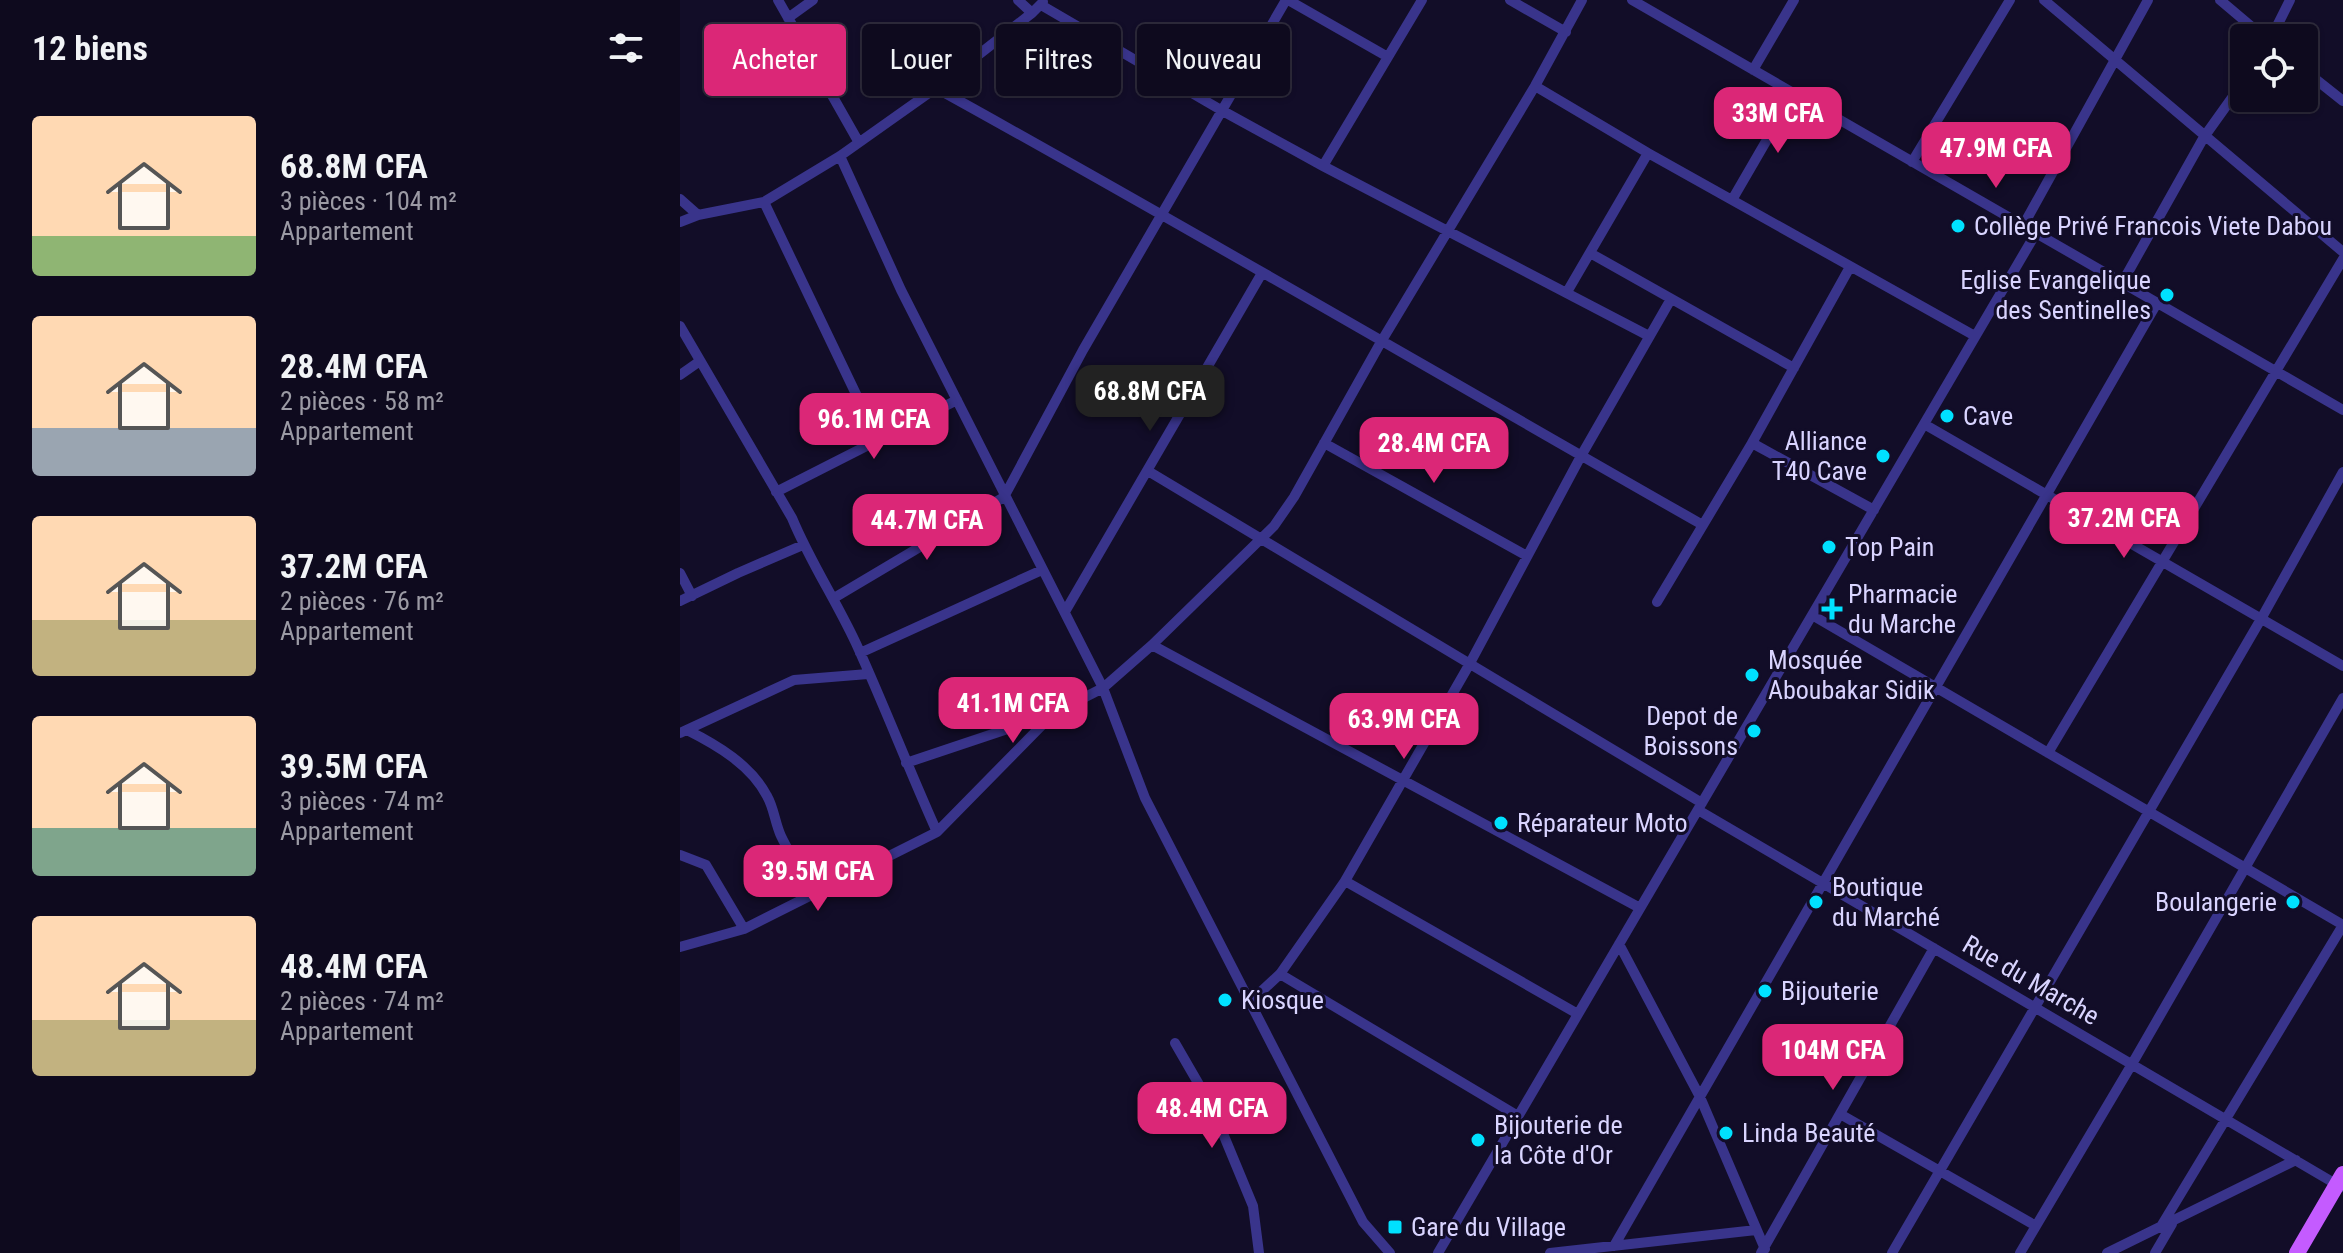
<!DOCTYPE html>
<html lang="fr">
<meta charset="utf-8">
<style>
:root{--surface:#0e0a1e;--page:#1c182b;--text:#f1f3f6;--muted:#9b9aa4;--line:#2e2b3c;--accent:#db2777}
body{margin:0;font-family:"Roboto Condensed",sans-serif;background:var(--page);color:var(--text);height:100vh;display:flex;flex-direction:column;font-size:30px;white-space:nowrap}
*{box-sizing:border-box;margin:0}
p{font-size:26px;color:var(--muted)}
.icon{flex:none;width:44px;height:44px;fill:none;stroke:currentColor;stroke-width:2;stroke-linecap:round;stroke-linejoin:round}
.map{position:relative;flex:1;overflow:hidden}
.side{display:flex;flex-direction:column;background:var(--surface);width:680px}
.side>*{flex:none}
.banner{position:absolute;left:24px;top:24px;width:760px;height:72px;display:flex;gap:16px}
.buttons{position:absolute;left:1550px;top:24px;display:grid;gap:16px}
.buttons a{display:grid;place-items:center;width:88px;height:88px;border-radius:8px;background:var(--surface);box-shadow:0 2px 6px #0004,0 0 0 2px var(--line);font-size:40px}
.price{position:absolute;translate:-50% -68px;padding:0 18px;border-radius:16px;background:var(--accent);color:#fff;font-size:26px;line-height:52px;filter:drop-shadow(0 2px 4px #0008)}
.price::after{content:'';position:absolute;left:50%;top:48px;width:24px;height:18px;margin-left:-12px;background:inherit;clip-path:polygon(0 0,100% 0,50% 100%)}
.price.on{background:#222;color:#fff}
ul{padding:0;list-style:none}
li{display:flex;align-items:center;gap:24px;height:200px;padding:0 32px}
li span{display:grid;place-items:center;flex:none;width:224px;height:160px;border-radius:8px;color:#555}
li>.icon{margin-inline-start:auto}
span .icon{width:96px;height:96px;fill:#fffc;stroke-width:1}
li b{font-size:34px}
h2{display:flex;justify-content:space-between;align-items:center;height:96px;padding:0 32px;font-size:34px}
.tag{padding:0 28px;border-radius:8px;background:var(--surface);box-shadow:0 2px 6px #0004,0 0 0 2px var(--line);font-size:28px;line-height:72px}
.tag.on{background:var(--accent);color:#fff}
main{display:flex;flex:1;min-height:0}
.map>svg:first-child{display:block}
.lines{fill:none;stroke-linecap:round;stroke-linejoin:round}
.street{stroke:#39348b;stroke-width:10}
.primary{stroke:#c45bff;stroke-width:16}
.poi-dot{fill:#00e1ff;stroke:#120d28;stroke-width:3}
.labels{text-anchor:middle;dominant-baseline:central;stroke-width:6;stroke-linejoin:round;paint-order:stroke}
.poi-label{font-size:26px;fill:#d9d4ff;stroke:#120d28;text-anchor:start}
.street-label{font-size:26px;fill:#d9d4ff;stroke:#120d28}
</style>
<main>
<section class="side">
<h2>12 biens<svg class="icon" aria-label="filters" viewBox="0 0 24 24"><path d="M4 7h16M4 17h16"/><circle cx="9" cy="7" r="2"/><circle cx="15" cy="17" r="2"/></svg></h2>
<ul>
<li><span style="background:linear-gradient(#ffd9b3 75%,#8fb573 0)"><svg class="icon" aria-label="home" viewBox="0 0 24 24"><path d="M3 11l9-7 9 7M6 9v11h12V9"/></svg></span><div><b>68.8M CFA</b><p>3 pièces · 104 m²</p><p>Appartement</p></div></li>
<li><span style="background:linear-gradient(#ffd9b3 70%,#9aa5b1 0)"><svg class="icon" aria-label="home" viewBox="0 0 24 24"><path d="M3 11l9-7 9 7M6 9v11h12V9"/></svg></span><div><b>28.4M CFA</b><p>2 pièces · 58 m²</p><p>Appartement</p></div></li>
<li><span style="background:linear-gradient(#ffd9b3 65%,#c2b280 0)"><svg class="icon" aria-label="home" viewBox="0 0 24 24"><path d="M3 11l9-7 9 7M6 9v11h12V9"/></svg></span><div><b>37.2M CFA</b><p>2 pièces · 76 m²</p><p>Appartement</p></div></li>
<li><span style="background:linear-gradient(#ffd9b3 70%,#7fa58c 0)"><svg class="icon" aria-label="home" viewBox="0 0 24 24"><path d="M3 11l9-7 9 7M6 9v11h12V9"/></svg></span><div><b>39.5M CFA</b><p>3 pièces · 74 m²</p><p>Appartement</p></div></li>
<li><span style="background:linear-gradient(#ffd9b3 65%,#c2b280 0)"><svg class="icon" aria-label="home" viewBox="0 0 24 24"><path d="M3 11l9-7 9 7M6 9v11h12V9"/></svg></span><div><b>48.4M CFA</b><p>2 pièces · 74 m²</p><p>Appartement</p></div></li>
</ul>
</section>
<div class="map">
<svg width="1663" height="1253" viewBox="0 0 1663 1253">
<rect width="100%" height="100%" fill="#120d28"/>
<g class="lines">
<path class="street" d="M98,0L178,141
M338,0L352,13
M608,0L708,57
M830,0L886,32
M952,0L1663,410
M1364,0L1663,252
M1540,0L1585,38
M361,5L541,110L643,166L969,336
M108,18L133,0
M1591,38L1610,0
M1073,70L1114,0
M1624,70L1663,101
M855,86L968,153L1295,336
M256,88C513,230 766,379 1021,524
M160,156L221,290L423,688L465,798L683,1222L710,1253
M1232,162L1330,0
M643,166L742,0
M0,199L18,215
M1052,200L1114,93
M84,202L198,440
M0,222L18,215L84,202L160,156L256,88L352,13L363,2
M1343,226L1468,0
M910,253L1114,368
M1442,283L1524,137L1564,81
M887,292L968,153
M0,326L112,518C131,564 159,605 179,650C206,710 230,772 257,832L370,717
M0,375L20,361
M1244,424L1663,666
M644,443L847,556
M1072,443L1194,510
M468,471L1022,803
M96,492L277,400
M0,573L12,596
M154,598L324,497L403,350L606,0
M0,601L58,573L123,545
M977,602L1072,443L1170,267
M386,610L582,273
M1132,615L1663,925
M472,645L960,908
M180,653L362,570
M7,730C37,745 71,765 87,796C94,808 95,823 101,836C111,857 124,876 135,895
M0,733L114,680L188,674
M1368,753L1663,259
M226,763L372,714L423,688L472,645L594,526L614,497L701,342L855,86L902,0
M1018,810L1661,1187
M0,855L26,865L64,929
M665,881L898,1014
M939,944L1020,1097L1085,1249
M0,947L64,929L257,832
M600,974L838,1116
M571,1001L600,974L665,881L789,665L901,456L991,299
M495,1043L532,1107L573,1206L579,1253
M1160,1114L1356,1226
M1480,1228L1663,925
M934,1246L1477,303
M758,1253L1356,233
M870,1253L1076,1230
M1081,1253L1254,948
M1212,1253L1581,619L1663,472
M1340,1253L1452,1064L1663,698
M1427,1253L1616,1160
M1475,1253L1492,1224"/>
<path class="primary" d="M1617,1253L1663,1174"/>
</g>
<g class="poi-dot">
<circle cx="1278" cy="226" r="8"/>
<circle cx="1487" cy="295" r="8"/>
<circle cx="1267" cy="416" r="8"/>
<circle cx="1203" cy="456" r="8"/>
<circle cx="1149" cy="547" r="8"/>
<path d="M1148 597h8v8h8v8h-8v8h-8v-8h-8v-8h8z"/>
<circle cx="1072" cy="675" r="8"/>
<circle cx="1074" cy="731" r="8"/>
<circle cx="821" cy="823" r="8"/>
<circle cx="1136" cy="902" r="8"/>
<circle cx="1613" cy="902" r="8"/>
<circle cx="1085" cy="991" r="8"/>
<circle cx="545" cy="1000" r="8"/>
<circle cx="1046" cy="1133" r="8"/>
<circle cx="798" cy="1140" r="8"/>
<rect x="707" y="1219" width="16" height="16" rx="4"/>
</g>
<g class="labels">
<g class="poi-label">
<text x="1294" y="226">Collège Privé Francois Viete Dabou</text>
<text x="1471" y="280" text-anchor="end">Eglise Evangelique<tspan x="1471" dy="30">des Sentinelles</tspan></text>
<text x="1283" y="416">Cave</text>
<text x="1187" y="441" text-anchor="end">Alliance<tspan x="1187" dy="30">T40 Cave</tspan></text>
<text x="1165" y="547">Top Pain</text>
<text x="1168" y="594">Pharmacie<tspan x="1168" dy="30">du Marche</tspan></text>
<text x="1088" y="660">Mosquée<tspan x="1088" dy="30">Aboubakar Sidik</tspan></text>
<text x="1058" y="716" text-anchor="end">Depot de<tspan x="1058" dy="30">Boissons</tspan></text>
<text x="837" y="823">Réparateur Moto</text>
<text x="1152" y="887">Boutique<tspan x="1152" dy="30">du Marché</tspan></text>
<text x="1597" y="902" text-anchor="end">Boulangerie</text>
<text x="1101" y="991">Bijouterie</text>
<text x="561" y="1000">Kiosque</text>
<text x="814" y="1125">Bijouterie de<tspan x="814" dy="30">la Côte d'Or</tspan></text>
<text x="1062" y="1133">Linda Beauté</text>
<text x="731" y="1227">Gare du Village</text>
</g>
<g class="street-label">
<text transform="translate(1351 980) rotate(30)">Rue du Marche</text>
</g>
</g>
</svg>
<div class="buttons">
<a><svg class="icon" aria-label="locate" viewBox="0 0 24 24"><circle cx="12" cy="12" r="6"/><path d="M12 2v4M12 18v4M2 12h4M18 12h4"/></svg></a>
</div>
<b class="price" style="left:1098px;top:155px">33M CFA</b>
<b class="price" style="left:1316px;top:190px">47.9M CFA</b>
<b class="price on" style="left:470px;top:433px">68.8M CFA</b>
<b class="price" style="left:194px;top:461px">96.1M CFA</b>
<b class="price" style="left:754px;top:485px">28.4M CFA</b>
<b class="price" style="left:1444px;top:560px">37.2M CFA</b>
<b class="price" style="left:247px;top:562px">44.7M CFA</b>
<b class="price" style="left:333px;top:745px">41.1M CFA</b>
<b class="price" style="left:724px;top:761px">63.9M CFA</b>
<b class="price" style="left:138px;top:913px">39.5M CFA</b>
<b class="price" style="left:1153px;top:1092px">104M CFA</b>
<b class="price" style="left:532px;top:1150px">48.4M CFA</b>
<div class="banner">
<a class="tag on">Acheter</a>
<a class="tag">Louer</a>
<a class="tag">Filtres</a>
<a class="tag">Nouveau</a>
</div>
</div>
</main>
